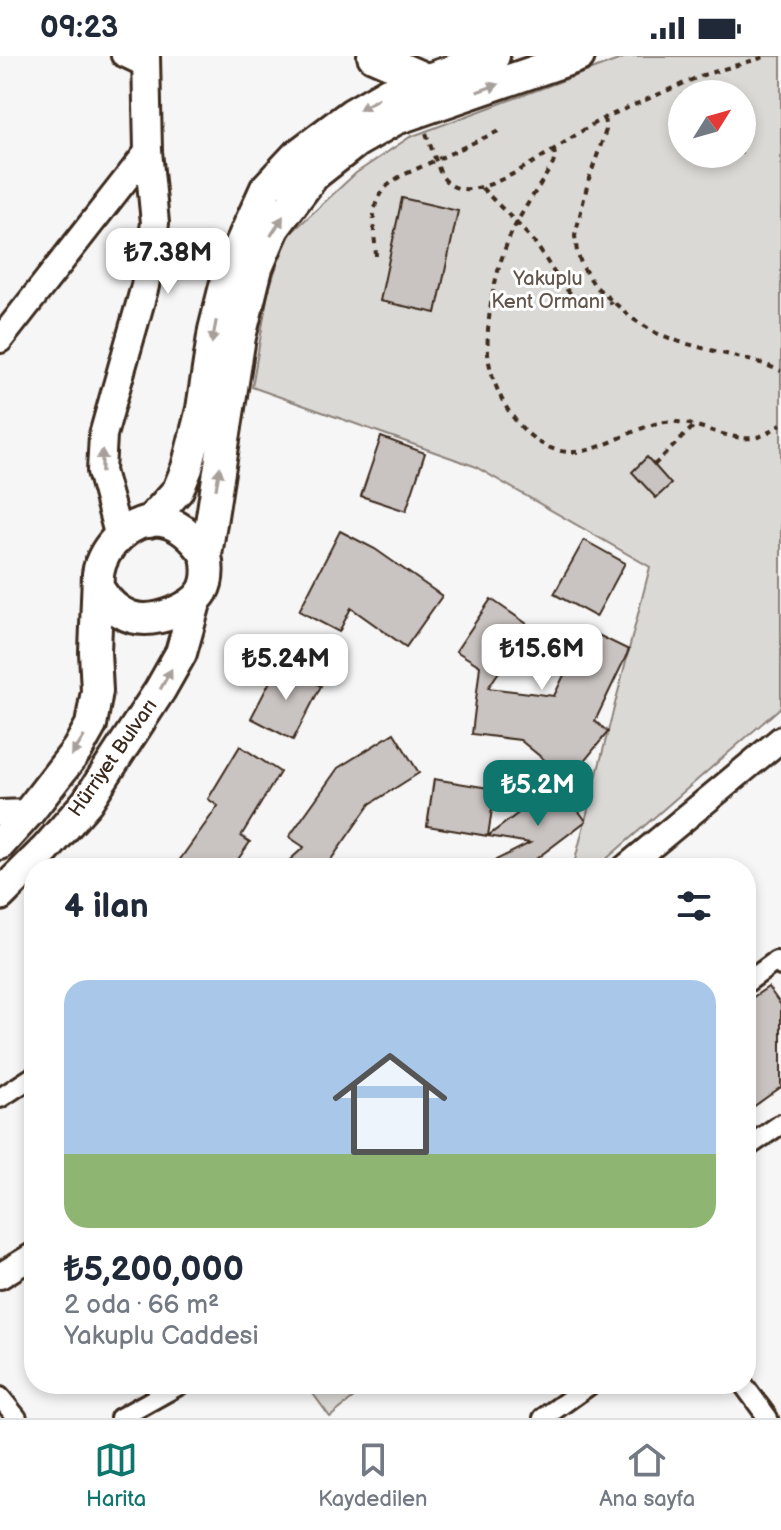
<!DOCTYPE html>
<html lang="tr">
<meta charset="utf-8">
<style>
:root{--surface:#fff;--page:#f6f6f7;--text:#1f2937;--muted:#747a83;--line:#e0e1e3;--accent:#0f766e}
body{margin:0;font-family:"Balsamiq Sans",sans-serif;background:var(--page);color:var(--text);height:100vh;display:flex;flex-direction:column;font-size:30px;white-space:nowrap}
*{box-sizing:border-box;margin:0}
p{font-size:26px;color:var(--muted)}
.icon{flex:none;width:44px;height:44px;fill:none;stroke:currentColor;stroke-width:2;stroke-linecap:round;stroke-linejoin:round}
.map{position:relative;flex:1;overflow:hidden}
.details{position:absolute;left:24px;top:802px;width:732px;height:536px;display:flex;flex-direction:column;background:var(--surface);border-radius:32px;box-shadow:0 4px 12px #0003}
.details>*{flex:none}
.needle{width:52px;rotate:53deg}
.buttons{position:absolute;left:668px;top:24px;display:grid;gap:16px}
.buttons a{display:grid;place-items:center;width:88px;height:88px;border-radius:50%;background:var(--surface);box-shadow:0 4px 12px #0003;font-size:40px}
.price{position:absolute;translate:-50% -68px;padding:0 18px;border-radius:16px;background:#fff;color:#222;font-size:26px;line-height:52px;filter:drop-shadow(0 2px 4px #0008)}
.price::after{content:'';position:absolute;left:50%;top:48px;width:24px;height:18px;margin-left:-12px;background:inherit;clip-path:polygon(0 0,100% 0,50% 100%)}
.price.selected{background:var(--accent);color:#fff}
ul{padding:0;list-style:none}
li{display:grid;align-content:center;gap:16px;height:424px;padding:0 40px}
li span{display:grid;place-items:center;height:248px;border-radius:24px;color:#555}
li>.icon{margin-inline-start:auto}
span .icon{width:144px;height:144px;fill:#fffc;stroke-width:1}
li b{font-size:34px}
h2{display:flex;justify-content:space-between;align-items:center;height:96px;padding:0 40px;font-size:34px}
.status{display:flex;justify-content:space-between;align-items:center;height:56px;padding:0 40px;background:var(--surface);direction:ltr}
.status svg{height:22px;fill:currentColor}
.menu{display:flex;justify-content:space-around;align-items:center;height:112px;border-top:2px solid var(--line);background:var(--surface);font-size:22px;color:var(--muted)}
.menu a{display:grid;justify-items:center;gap:4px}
.menu .selected{color:var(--accent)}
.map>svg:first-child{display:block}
.green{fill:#dbd9d6;stroke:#8b827a;stroke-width:2;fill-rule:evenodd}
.building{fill:#c9c3c1;stroke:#3b2a1e;stroke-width:2}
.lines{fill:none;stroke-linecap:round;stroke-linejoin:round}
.minor-casing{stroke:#3b2a1e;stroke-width:24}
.tertiary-casing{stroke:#3b2a1e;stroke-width:30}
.secondary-casing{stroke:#3b2a1e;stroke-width:32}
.primary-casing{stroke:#3b2a1e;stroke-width:36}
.path{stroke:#3b2a1e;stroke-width:4;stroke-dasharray:6 6;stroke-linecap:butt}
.minor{stroke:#fff;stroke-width:18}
.tertiary{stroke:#fff;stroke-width:24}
.secondary{stroke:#fff;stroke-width:26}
.primary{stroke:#fff;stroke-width:30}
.oneway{fill:#a79f9a}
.labels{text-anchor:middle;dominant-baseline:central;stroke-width:6;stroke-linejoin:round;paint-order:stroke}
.park-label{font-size:20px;fill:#63564c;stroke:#fff}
.street-label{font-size:20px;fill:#3b2a1e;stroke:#fff}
</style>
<div class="status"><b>09:23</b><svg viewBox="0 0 49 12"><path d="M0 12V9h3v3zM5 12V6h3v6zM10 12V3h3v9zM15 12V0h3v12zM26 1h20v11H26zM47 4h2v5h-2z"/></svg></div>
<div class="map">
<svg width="781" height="1362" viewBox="0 0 781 1362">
<rect width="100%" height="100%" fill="#f7f6f6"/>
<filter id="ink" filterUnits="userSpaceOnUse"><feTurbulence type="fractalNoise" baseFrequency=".0125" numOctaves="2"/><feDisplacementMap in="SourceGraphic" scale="16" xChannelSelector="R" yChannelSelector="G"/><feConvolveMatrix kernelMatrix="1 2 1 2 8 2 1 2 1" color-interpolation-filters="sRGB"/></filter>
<g filter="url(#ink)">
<path class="green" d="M629,0H781V651L596,812H573L650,511L474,410L252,331L268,237L279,202L291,177L356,117L410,81ZM682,38H742V98H682Z
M306,1328H371L330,1361Z"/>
<path class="building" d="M402,142L458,155L436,257L380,245Z
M381,381L425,397L406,455L361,440Z
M647,401L671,428L656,442L632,416Z
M340,475L375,493L442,540L406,591L351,552L339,576L299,555Z
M584,484L625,507L596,561L554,538Z
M491,543L530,570L488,632L554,640L586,573L629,594L595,665L608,676L569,724L520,684L472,678L480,610L456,595Z
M279,608L321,630L293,684L251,662Z
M394,677L419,717L370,748L325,812H281L304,791L289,781L338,712Z
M240,690L280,716L241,780L250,786L232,812H174L218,750L208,743Z
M434,723L495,733L488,780L427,770Z
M558,727L586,765L524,812H480L530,787L488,780Z
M768,931L781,949V1031L746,1056V946Z"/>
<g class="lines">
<defs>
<path id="minor" d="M121,0L146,12
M746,927L776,905L781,910
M0,1042L34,1020
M746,1092L781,1068
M743,1328L768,1362
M0,1341L17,1362
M120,1362L181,1328
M543,1362L591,1328"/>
<path id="tertiary" d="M0,284L148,95
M0,757L29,756
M625,812L781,683
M0,1220L34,1199"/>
<path id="secondary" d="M119,481L101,415L103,379L145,230L155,167L148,95L146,0"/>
<path id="primary" d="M373,0L426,23
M149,466L178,434L187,412L202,353L214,274L229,214L266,132L296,100L352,58L388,37L494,0
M98,532C117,562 140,570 173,557C202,545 212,531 206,499L240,281L257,212L274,172L314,119L356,86L396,63L579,0
M0,788L29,756L77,694L91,669L97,635L95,596L98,518C102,490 132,461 161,465C181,468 195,483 206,499
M0,839L46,793L87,746L160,634L181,597L195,547"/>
</defs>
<use href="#minor" class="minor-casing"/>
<use href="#tertiary" class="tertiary-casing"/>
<use href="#secondary" class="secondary-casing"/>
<use href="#primary" class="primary-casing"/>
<path class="path" d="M604,62L606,74L588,126L575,180L577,196L582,210L595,230L633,263L656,277L680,286L764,308L781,315
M426,77L441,119C445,124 449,129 455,131C490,146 571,78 604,62L703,19L768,0
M554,93L555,101L553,108C540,129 526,149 515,170C497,203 483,269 489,306C493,326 501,345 513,361C527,380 548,397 573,396C603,396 634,370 665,366C695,363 724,385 754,382C765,380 773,373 781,368
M482,132C499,150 519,168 535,187C553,211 574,265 612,246
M376,200C375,182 370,157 379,140C383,132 392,126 399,121L501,74
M654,409L694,370"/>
<use href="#minor" class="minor"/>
<use href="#tertiary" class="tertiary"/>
<use href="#secondary" class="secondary"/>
<use href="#primary" class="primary"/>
</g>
<defs><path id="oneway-solid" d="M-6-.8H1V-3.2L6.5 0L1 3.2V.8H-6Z" transform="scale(2)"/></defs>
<g class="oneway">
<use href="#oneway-solid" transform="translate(488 32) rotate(-19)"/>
<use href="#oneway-solid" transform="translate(369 48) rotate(149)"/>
<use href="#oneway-solid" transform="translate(277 170) rotate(-58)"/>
<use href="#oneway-solid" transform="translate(214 276) rotate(101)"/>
<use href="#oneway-solid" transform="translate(102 405) rotate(-89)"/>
<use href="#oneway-solid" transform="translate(218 422) rotate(-80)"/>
<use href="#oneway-solid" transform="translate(166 623) rotate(-61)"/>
<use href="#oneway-solid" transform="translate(78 690) rotate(122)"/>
</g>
</g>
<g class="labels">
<g class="park-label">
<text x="548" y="223">Yakuplu<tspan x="548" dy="23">Kent Ormanı</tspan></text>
</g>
<g class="street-label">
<text transform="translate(113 702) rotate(-55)">Hürriyet Bulvarı</text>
</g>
</g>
</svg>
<div class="buttons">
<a><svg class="needle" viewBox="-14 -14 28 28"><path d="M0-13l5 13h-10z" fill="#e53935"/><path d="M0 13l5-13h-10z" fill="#747a83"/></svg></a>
</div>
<b class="price" style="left:168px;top:240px">₺7.38M</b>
<b class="price" style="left:542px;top:636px">₺15.6M</b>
<b class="price" style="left:286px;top:646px">₺5.24M</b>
<b class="price selected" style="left:538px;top:772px">₺5.2M</b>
<section class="details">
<h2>4 ilan<svg class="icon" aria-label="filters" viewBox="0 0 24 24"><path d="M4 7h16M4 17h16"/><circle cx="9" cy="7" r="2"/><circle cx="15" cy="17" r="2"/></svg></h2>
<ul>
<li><span style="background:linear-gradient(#a9c7e8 70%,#8fb573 0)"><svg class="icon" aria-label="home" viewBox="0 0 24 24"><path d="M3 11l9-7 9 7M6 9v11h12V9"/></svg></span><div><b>₺5,200,000</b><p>2 oda · 66 m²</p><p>Yakuplu Caddesi</p></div></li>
</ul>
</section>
</div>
<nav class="menu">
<a class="selected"><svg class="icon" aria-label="map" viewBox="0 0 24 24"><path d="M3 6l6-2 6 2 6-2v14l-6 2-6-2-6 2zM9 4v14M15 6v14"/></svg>Harita</a>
<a><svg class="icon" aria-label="saved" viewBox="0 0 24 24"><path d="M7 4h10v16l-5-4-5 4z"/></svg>Kaydedilen</a>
<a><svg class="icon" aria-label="home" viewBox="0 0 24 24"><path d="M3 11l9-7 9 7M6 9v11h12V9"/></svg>Ana sayfa</a>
</nav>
